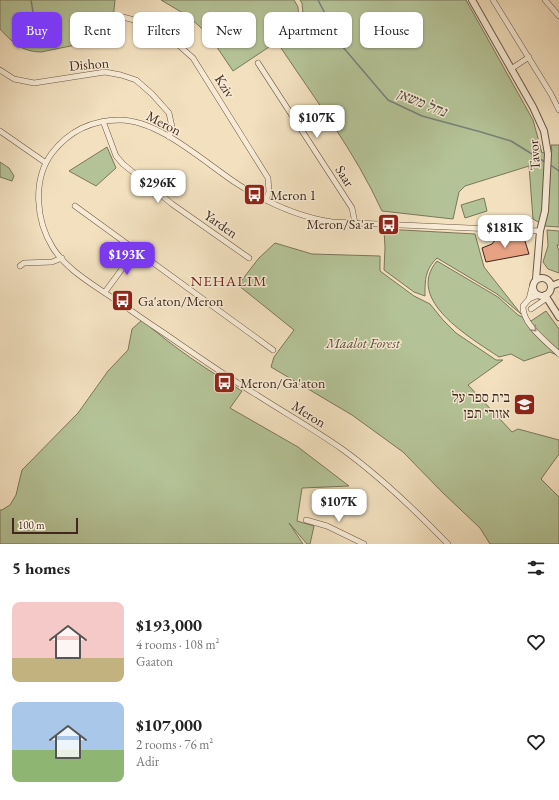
<!DOCTYPE html>
<meta charset="utf-8">
<style>
:root{--surface:#fff;--page:#f6f6f6;--text:#222;--muted:#767676;--accent:#7c3aed}
body{margin:0;font-family:"EB Garamond","Frank Ruhl Libre",serif;background:var(--page);color:var(--text);height:100vh;display:flex;flex-direction:column;font-size:15px;white-space:nowrap}
*{box-sizing:border-box;margin:0}
p{font-size:13px;color:var(--muted)}
.icon{flex:none;width:22px;height:22px;fill:none;stroke:currentColor;stroke-width:2;stroke-linecap:round;stroke-linejoin:round}
.map{position:relative;height:544px;overflow:hidden}
.drawer{display:flex;flex-direction:column;background:var(--surface);flex:1}
.drawer>*{flex:none}
.banner{position:absolute;left:12px;top:12px;width:535px;height:36px;display:flex;gap:8px}
.scale{position:absolute;left:12px;bottom:10px;width:66px;box-sizing:border-box;padding-left:4px;border:2px solid #40281d;border-top:0;font-size:11px;line-height:14px;white-space:nowrap;color:#40281d;-webkit-text-stroke:3px #f7ebd5;paint-order:stroke}
.price{position:absolute;translate:-50% -34px;padding:0 9px;border-radius:8px;background:#fff;color:#222;font-size:13px;line-height:26px;filter:drop-shadow(0 1px 2px #0008)}
.price::after{content:'';position:absolute;left:50%;top:24px;width:12px;height:9px;margin-left:-6px;background:inherit;clip-path:polygon(0 0,100% 0,50% 100%)}
.price.active{background:var(--accent);color:#fff}
ul{padding:0;list-style:none}
li{display:flex;align-items:center;gap:12px;height:100px;padding:0 12px}
li span{display:grid;place-items:center;flex:none;width:112px;height:80px;border-radius:8px;color:#555}
li>.icon{margin-inline-start:auto}
span .icon{width:48px;height:48px;fill:#fffc;stroke-width:1}
li b{font-size:17px}
h2{display:flex;justify-content:space-between;align-items:center;height:48px;padding:0 12px;font-size:17px}
.tag{padding:0 14px;border-radius:8px;background:var(--surface);box-shadow:0 1px 3px #0004;font-size:14px;line-height:36px}
.tag.active{background:var(--accent);color:#fff}
.map>svg:first-child{display:block}
.green{fill:#b4c397;stroke:#7a765a}
.lines{fill:none;stroke-linecap:round;stroke-linejoin:round}
.stream{stroke:#778179;stroke-width:1.5}
.building{fill:#e7a284;stroke:#40281d}
.minor-casing{stroke:#6c5646;stroke-width:6}
.tertiary-casing{stroke:#6c5646;stroke-width:8}
.minor{stroke:#f7ebd5;stroke-width:5}
.tertiary{stroke:#f7ebd5;stroke-width:6}
.oneway{stroke:#9c8a79}
.labels{text-anchor:middle;dominant-baseline:central;stroke-width:3;stroke-linejoin:round;paint-order:stroke}
.street-label{font-size:14px;fill:#40281d;stroke:#f7ebd5}
.poi-label{font-size:14px;fill:#40281d;stroke:#f7ebd5;text-anchor:start}
.park-label{font-size:14px;font-style:italic;fill:#5d4f3c;stroke:#f7ebd5}
.water-label{font-size:15px;font-style:italic;fill:#574d44;stroke:#f7ebd5}
.neighbourhood-label{font-size:15px;letter-spacing:1px;fill:#7a1f14;stroke:#f7ebd5}
</style>
<div class="map">
<svg width="559" height="544" viewBox="0 0 559 544">
<rect width="100%" height="100%" fill="#f2e0bf"/>
<filter id="stains"><feTurbulence type="fractalNoise" baseFrequency=".005" numOctaves="4"/><feColorMatrix values="0 0 0 0 .2 0 0 0 0 .09 0 0 0 0 .02 0 0 0 .5 -.17"/></filter>
<radialGradient id="worn" r=".72"><stop offset=".6" stop-color="#630" stop-opacity="0"/><stop offset="1" stop-color="#630" stop-opacity=".3"/></radialGradient>
<path class="green" d="M0,0H115L111,39H105L41,52C22,52 12,42 0,29Z
M161,0H294L298,7L299,24L275,43L233,71L208,34L188,16Z
M300,0H466L533,120L542,153L552,151L551,145H559V227L545,226L533,219L529,166L465,186L459,192L453,219L382,211C355,152 315,99 279,45L304,25L302,3Z
M107,147L116,168L96,186L69,171Z
M0,162L9,168L14,176L12,181L0,177Z
M484,198L487,211L465,218L461,205Z
M384,229L475,234L484,267L521,314L497,294L437,258C425,270 425,279 425,296L414,292L384,270L385,248Z
M547,230L559,231V245H557L559,251V273L548,269L543,262L548,246Z
M275,243L312,254L380,256V271L414,296L430,304L443,320L456,333L496,360H503L468,385L512,432L518,429L559,440V454L541,479L559,497V544H490L480,528L443,493L403,452L352,415L271,367L274,357L294,330L238,285L259,258Z
M437,261L498,297L518,315L531,321L546,311L559,329V356L550,352L524,361L511,354L499,357C471,338 404,300 437,261Z
M142,320C174,348 206,369 242,391L230,408L298,447L349,486L302,488L297,521L314,526L310,544H307L289,523L303,544H0V510H2L10,505L16,495L22,470L78,413L108,371L128,350L132,329Z"/>
<g class="lines">
<path class="stream" d="M31,0L34,18
M318,0L342,46L388,100L422,116L481,132L511,141L545,162
M549,164L559,171"/>
</g>
<path class="building" d="M524,238L529,254L486,262L482,248L492,244L495,240Z"/>
<g class="lines">
<defs>
<path id="minor" d="M493,0L551,94L559,110
M545,0L559,16
M123,17L145,23L164,32L193,58L268,178L269,192L266,200
M258,63L352,208L355,223
M511,69L529,57
M0,70L14,79L34,83L105,72L121,75L136,80L152,94L169,113L172,127L169,137
M103,121L116,156L123,164L172,204L249,258
M0,131L46,163
M75,206L273,350
M20,266L24,263L52,262L62,258
M532,287L529,299L523,306C522,324 547,342 559,354
M105,292L136,250
M529,299L539,295
M531,309L547,298
M306,520L327,526L364,544
M448,544C415,510 381,477 342,449C315,430 285,413 257,395C224,375 193,353 161,331C142,319 124,305 105,293C86,280 66,268 53,248C36,221 32,180 52,153C69,131 93,120 120,120C160,120 206,164 239,185C268,203 299,217 332,222L540,231"/>
<path id="tertiary" d="M472,0L533,107L544,131L548,154L545,211L540,231L536,279
M533 287a9 9 0 1 1 18 0a9 9 0 1 1-18 0Z
M551,286L559,283
M545,295L559,317"/>
</defs>
<use href="#minor" class="minor-casing"/>
<use href="#tertiary" class="tertiary-casing"/>
<use href="#minor" class="minor"/>
<use href="#tertiary" class="tertiary"/>
</g>
<defs><path id="oneway-chevron" d="M-2-3.5L2.5 0L-2 3.5" fill="none" stroke-width="1.6" stroke-linecap="round" stroke-linejoin="round"/></defs>
<use class="oneway" href="#oneway-chevron" transform="translate(534 329) rotate(46)"/>
<defs>
<symbol id="bus-square" viewBox="-11 -11 22 22"><rect x="-9" y="-9" width="18" height="18" rx="4" fill="#8f2418" stroke="#f7ebd5"/><path d="M-5-6H5V4H4V6H2V4H-2V6H-4V4H-5ZM-3.5-4V0h7V-4ZM-3.5 1.2v1.5H-2V1.2ZM2 1.2v1.5H3.5V1.2Z" fill="#fff"/></symbol>
<symbol id="school-square" viewBox="-11 -11 22 22"><rect x="-9" y="-9" width="18" height="18" rx="4" fill="#8f2418" stroke="#f7ebd5"/><path d="M0-5L7-2L0 1L-7-2ZM-4 1L0 2.5L4 1V4Q0 6-4 4Z" fill="#fff"/></symbol>
</defs>
<g fill-rule="evenodd">
<use href="#bus-square" x="242" y="182" width="25" height="25"/>
<use href="#bus-square" x="376" y="212" width="25" height="25"/>
<use href="#bus-square" x="110" y="288" width="25" height="25"/>
<use href="#bus-square" x="212" y="370" width="25" height="25"/>
<use href="#school-square" x="512" y="392" width="25" height="25"/>
</g>
<g class="labels">
<g class="street-label">
<text transform="translate(89 64) rotate(-5)">Dishon</text>
<text transform="translate(225 86) rotate(57)">Kziv</text>
<text transform="translate(164 123) rotate(27)">Meron</text>
<text transform="translate(534 155) rotate(-94)">Tavor</text>
<text transform="translate(345 176) rotate(57)">Saar</text>
<text transform="translate(221 224) rotate(35)">Yarden</text>
<text transform="translate(309 414) rotate(32)">Meron</text>
</g>
<g class="poi-label">
<text x="270" y="195">Meron 1</text>
<text x="374" y="224" text-anchor="end">Meron/Sa'ar</text>
<text x="138" y="301">Ga'aton/Meron</text>
<text x="240" y="383">Meron/Ga'aton</text>
<text x="510" y="397" text-anchor="end">בית ספר על<tspan x="510" dy="16">אזורי תפן</tspan></text>
</g>
<g class="park-label">
<text x="363" y="343">Maalot Forest</text>
</g>
<g class="water-label">
<text transform="translate(422 102) rotate(22)">נחל משאן</text>
</g>
<g class="neighbourhood-label">
<text x="229" y="280">NEHALIM</text>
</g>
</g>
<rect width="100%" height="100%" filter="url(#stains)"/>
<rect width="100%" height="100%" fill="url(#worn)"/>
</svg>
<div class="scale">100 m</div>
<b class="price" style="left:317px;top:139px">$107K</b>
<b class="price" style="left:158px;top:204px">$296K</b>
<b class="price" style="left:505px;top:249px">$181K</b>
<b class="price active" style="left:127px;top:276px">$193K</b>
<b class="price" style="left:339px;top:523px">$107K</b>
<div class="banner">
<a class="tag active">Buy</a>
<a class="tag">Rent</a>
<a class="tag">Filters</a>
<a class="tag">New</a>
<a class="tag">Apartment</a>
<a class="tag">House</a>
</div>
</div>
<section class="drawer">
<h2>5 homes<svg class="icon" aria-label="filters" viewBox="0 0 24 24"><path d="M4 7h16M4 17h16"/><circle cx="9" cy="7" r="2"/><circle cx="15" cy="17" r="2"/></svg></h2>
<ul>
<li><span style="background:linear-gradient(#f6c9c9 70%,#c2b280 0)"><svg class="icon" aria-label="home" viewBox="0 0 24 24"><path d="M3 11l9-7 9 7M6 9v11h12V9"/></svg></span><div><b>$193,000</b><p>4 rooms · 108 m²</p><p>Gaaton</p></div><svg class="icon" aria-label="heart" viewBox="0 0 24 24"><path d="M12 20l-8-8c-3-5 5-10 8-4 3-6 11-1 8 4z"/></svg></li>
<li><span style="background:linear-gradient(#a9c7e8 60%,#8fb573 0)"><svg class="icon" aria-label="home" viewBox="0 0 24 24"><path d="M3 11l9-7 9 7M6 9v11h12V9"/></svg></span><div><b>$107,000</b><p>2 rooms · 76 m²</p><p>Adir</p></div><svg class="icon" aria-label="heart" viewBox="0 0 24 24"><path d="M12 20l-8-8c-3-5 5-10 8-4 3-6 11-1 8 4z"/></svg></li>
</ul>
</section>
